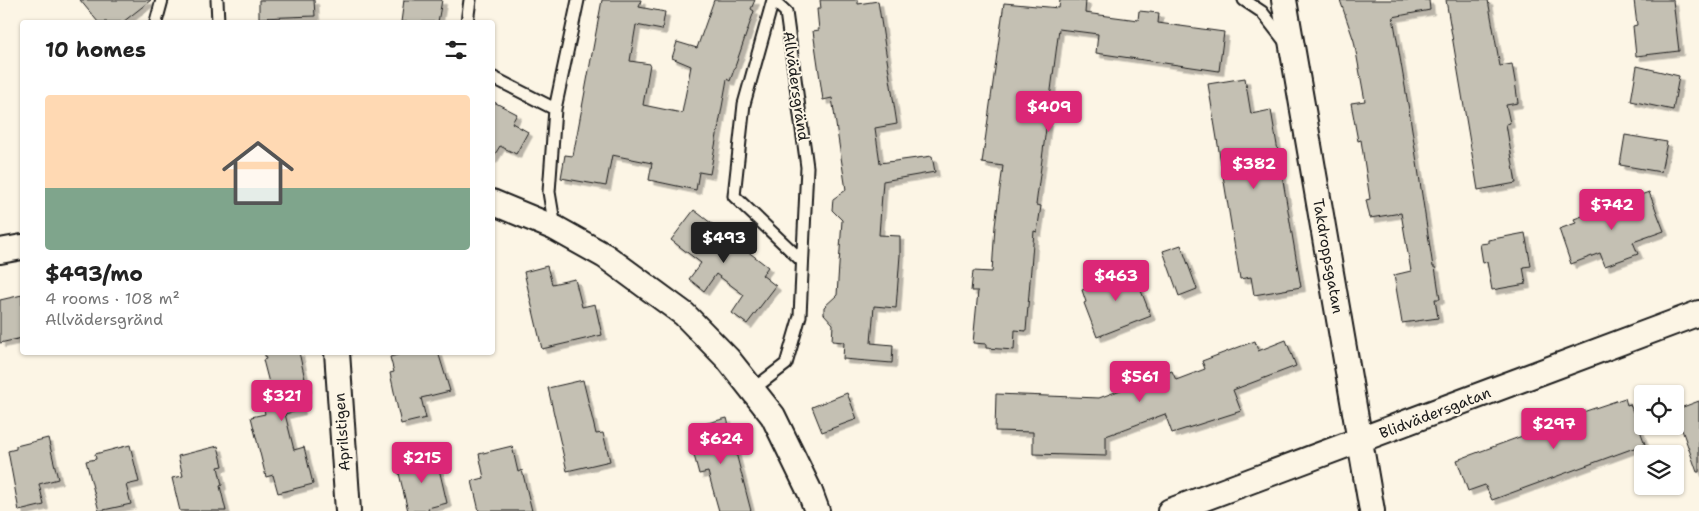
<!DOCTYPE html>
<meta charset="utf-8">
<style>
:root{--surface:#fff;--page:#f6f6f6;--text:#222;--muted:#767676;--accent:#db2777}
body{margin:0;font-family:"Shantell Sans",sans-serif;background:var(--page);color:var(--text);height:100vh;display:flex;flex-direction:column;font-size:19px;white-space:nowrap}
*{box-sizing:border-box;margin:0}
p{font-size:16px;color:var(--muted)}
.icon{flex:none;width:28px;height:28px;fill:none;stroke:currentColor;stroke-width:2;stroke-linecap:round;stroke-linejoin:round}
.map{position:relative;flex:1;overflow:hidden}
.sheet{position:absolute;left:20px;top:20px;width:475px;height:335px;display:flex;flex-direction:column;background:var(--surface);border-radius:5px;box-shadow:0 1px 4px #0004}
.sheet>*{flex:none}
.tools{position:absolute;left:1634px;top:385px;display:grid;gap:10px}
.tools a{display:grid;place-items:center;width:50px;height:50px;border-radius:5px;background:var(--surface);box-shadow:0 1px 4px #0004;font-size:25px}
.price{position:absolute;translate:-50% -42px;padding:0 11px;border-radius:5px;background:var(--accent);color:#fff;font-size:16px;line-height:32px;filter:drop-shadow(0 1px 2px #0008)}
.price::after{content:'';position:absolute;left:50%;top:30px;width:15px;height:11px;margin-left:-8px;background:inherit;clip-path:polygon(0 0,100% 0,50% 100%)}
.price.active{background:#222;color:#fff}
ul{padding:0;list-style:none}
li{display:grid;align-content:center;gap:10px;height:265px;padding:0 25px}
li span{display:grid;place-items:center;height:155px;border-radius:5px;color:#555}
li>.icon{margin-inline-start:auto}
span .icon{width:90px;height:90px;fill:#fffc;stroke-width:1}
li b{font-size:21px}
h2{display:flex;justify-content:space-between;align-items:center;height:60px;padding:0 25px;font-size:21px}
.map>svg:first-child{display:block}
.building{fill:#c4c0b3;stroke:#1c1c1c;filter:url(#shadow)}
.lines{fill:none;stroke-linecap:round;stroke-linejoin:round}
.service-casing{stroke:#1c1c1c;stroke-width:15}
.minor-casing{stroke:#1c1c1c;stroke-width:28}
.service{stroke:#fcf5e5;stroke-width:11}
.minor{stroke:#fcf5e5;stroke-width:24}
.labels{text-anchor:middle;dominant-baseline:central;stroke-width:4;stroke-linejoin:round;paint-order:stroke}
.street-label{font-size:15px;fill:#1c1c1c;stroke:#fcf5e5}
</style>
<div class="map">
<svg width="1699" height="511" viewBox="0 0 1699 511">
<defs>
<filter id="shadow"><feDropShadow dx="4.5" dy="4.5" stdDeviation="0" flood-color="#0004"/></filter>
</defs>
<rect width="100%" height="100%" fill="#fcf5e5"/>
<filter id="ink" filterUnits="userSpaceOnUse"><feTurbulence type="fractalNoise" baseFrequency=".02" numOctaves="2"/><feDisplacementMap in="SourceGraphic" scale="10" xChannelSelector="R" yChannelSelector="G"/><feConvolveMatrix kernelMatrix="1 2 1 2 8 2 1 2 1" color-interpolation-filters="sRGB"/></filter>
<g filter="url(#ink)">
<path class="building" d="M80,0H151L123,22H98Z
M259,0H314L315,16L259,18Z
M404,0H442L438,22H401Z
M602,0H641L639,7L665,12L662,30L636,25L630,61L650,64L643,105L682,113L691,66L672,58L677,42L697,48L714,0H755L751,9L754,11L737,61L730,81L727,79L710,174L699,172L696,190L649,180L652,163L612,155L606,186L561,178L565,155L573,156Z
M820,0H858V4L878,1L897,124L875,128L880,163L932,156L935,172L883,181L879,235L900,236V255L896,308L874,306L871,343L893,345L892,363L843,359L844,342L832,341L833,324L824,314V307L837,295L842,220L832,210L833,199L846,190L832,98L823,100L813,31L819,30L817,9H821Z
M1060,0H1086L1085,13L1138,20L1139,11L1159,13L1158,23L1224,32L1219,71L1096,53L1098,34L1059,29L1036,205L1041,206L1037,232L1034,231L1026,331L1015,330L1014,350L986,348V344L973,343L978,291H971L973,271L992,272L995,226L1003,166L982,163L1004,3L1059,8Z
M1340,0H1429L1430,10L1393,17L1409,110L1433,267H1435L1440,299H1435L1438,318L1402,323L1394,275L1411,271L1401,213L1370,218L1366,200L1370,199L1361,140L1358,141L1351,103L1365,101L1354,41Z
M1446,0H1488L1500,66L1512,64L1515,81L1518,103L1506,105L1510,123L1506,124L1516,183L1478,190Z
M1634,0H1673L1679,51L1636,56L1633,26L1637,25Z
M1637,66L1679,76L1673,110L1631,101Z
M1245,78L1251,114L1271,110L1301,287L1254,295L1251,277L1240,279L1208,84Z
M492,101L517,114L512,123L528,132L516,154L500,146L492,159Z
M1625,135L1667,142L1661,172L1620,165Z
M1649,192L1664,231L1633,242L1638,254L1605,266L1600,253L1571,264L1559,229L1576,223L1574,219Z
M694,210L768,267L762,275L776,286L747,324L732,313L744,295L716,274L704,291L689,279L701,263L671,240Z
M1525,233L1531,266L1523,267L1526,284L1492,290L1487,262L1483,263L1480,244L1488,243V240Z
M1181,245L1197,289L1179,296L1163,251Z
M1130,263L1151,316L1097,337L1084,303L1086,302L1082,290L1115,278L1112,270Z
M547,266L552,284L575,279L582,307L595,304L602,335L542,349L524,272Z
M22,295V338L0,343V300Z
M1286,340L1296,366L1233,390L1241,411L1172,433L1165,414L1106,436V456L1033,454V432L995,431L996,394L1099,398L1172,371L1176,380L1205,369L1202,361L1255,341L1258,351Z
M264,352H299L307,388L296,391L301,410L285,414L294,450L304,447L313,484L278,493L273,475L266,477L251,417L265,414L259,386L269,383L263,360L266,359Z
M408,352H438L450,391L421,398L426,418L401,424L390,373L394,372L390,357Z
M583,380L596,434L603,433L610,461L567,471L548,388Z
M847,393L857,419L822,432L812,407Z
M1625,398L1627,405L1630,404L1645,444L1492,500L1485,485L1468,491L1457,460L1563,421L1562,419Z
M1699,401V472H1697L1675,410Z
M727,418L751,511H719L708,472L699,474L691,444L700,442L696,426Z
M48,438L58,479L39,484L44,505L19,511L8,451L16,449V446Z
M130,445L139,482L126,485L131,504L99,511L86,461L96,459L95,454Z
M218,446L223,466L218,467L222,485L220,486L226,511H180L172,478L183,476L178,456Z
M512,446L518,472L522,470L532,511H479L472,481L484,478L479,454Z
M436,456L447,503L428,508L429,511H408L397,465Z"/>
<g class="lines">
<defs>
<path id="service" d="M217,0L218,22
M1244,0L1262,12L1286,43
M156,22L162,0
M467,22L470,0
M492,77L555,109
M555,228L549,192L555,109L578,0
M752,390L786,364L800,316L807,167L786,12L773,0L744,104L734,196L801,260"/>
<path id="minor" d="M1284,0L1372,511
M492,202L555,228L605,256L684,314L728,359L773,416L810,492L817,511
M0,251L22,247
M337,352L348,511
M1170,511L1699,313"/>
</defs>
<use href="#service" class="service-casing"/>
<use href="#minor" class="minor-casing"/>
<use href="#service" class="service"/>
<use href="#minor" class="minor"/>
</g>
</g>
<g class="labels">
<g class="street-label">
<text transform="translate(796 86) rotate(82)">Allvädersgränd</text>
<text transform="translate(1328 256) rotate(80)">Takdroppsgatan</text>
<text transform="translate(1435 413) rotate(-21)">Blidvädersgatan</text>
<text transform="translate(342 432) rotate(-94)">Aprilstigen</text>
</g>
</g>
</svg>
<div class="tools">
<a><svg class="icon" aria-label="locate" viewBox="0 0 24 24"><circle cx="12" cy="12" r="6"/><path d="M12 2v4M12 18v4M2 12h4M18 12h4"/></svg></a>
<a><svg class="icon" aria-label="layers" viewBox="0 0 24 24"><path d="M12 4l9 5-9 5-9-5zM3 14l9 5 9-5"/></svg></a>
</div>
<b class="price" style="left:1049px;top:133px">$409</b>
<b class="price" style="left:1254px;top:190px">$382</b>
<b class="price" style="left:1612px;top:231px">$742</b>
<b class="price active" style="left:724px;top:264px">$493</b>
<b class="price" style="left:1116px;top:302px">$463</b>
<b class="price" style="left:1140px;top:403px">$561</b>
<b class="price" style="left:282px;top:422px">$321</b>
<b class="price" style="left:1554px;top:450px">$297</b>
<b class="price" style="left:721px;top:465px">$624</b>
<b class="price" style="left:422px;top:484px">$215</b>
<section class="sheet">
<h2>10 homes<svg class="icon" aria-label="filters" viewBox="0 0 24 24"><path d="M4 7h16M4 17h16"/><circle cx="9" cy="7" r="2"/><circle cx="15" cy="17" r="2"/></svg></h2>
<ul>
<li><span style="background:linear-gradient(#ffd9b3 60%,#7fa58c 0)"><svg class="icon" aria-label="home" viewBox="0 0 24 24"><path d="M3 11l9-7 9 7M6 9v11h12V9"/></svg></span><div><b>$493/mo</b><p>4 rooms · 108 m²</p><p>Allvädersgränd</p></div></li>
</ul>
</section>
</div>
